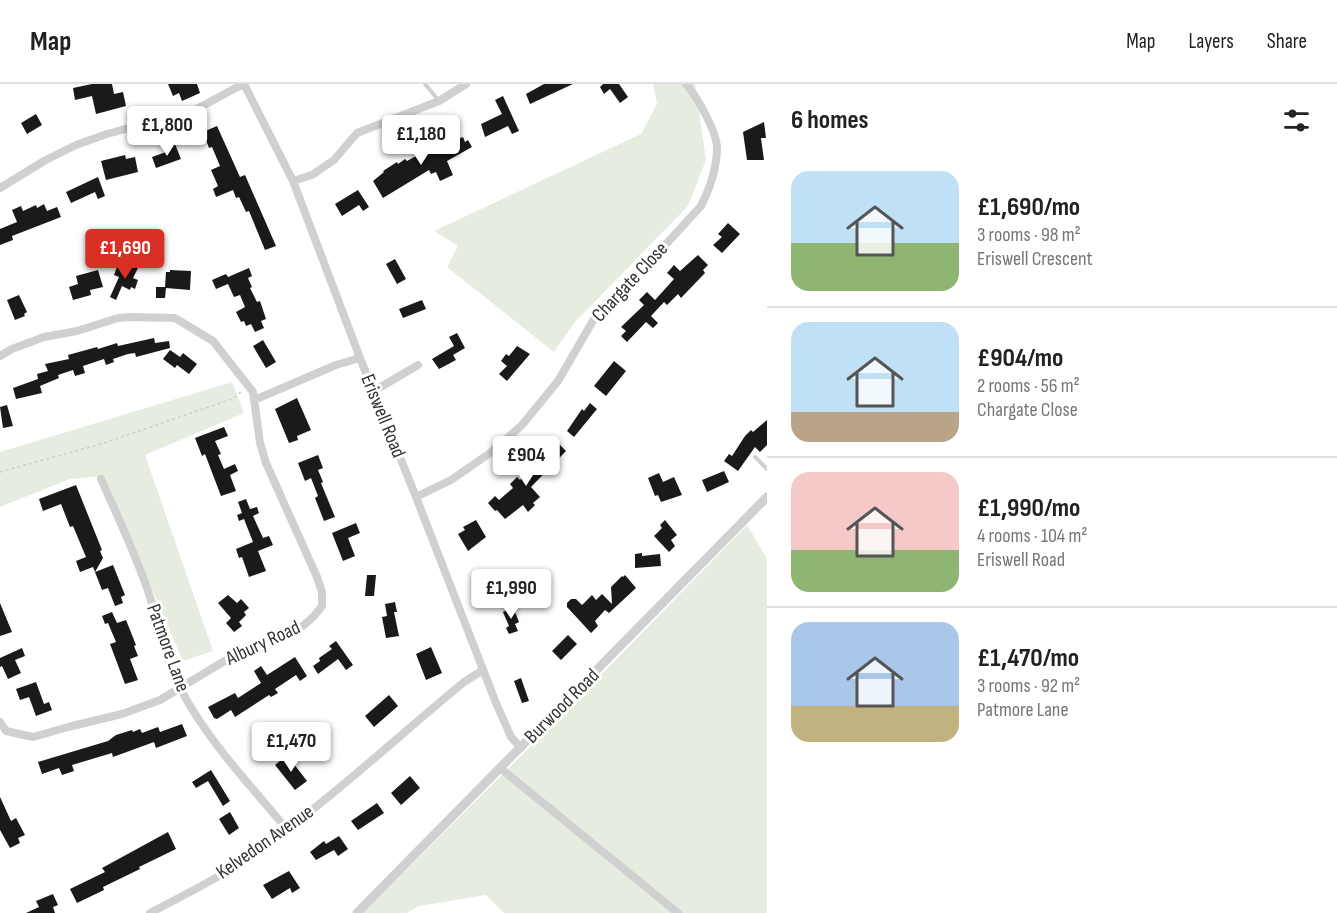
<!DOCTYPE html>
<meta charset="utf-8">
<style>
:root{--surface:#fff;--page:#f6f6f6;--text:#222;--muted:#767676;--line:#e0e0e0;--accent:#d93025}
body{margin:0;font-family:"Sofia Sans Condensed",sans-serif;background:var(--page);color:var(--text);height:100vh;display:flex;flex-direction:column;font-size:22px;white-space:nowrap}
*{box-sizing:border-box;margin:0}
p{font-size:20px;color:var(--muted)}
.icon{flex:none;width:33px;height:33px;fill:none;stroke:currentColor;stroke-width:2;stroke-linecap:round;stroke-linejoin:round}
.map{position:relative;flex:1;overflow:hidden}
.panel{display:flex;flex-direction:column;background:var(--surface);width:570px}
.panel>*{flex:none}
.price{position:absolute;translate:-50% -51px;padding:0 14px;border-radius:6px;background:#fff;color:#222;font-size:20px;line-height:39px;filter:drop-shadow(0 2px 3px #0008)}
.price::after{content:'';position:absolute;left:50%;top:36px;width:18px;height:14px;margin-left:-9px;background:inherit;clip-path:polygon(0 0,100% 0,50% 100%)}
.price.selected{background:var(--accent);color:#fff}
ul{padding:0;list-style:none}
li{display:flex;align-items:center;gap:18px;height:150px;padding:0 24px}
li+li{border-top:2px solid var(--line)}
li span{display:grid;place-items:center;flex:none;width:168px;height:120px;border-radius:18px;color:#555}
li>.icon{margin-inline-start:auto}
span .icon{width:72px;height:72px;fill:#fffc;stroke-width:1}
li b{font-size:26px}
h2{display:flex;justify-content:space-between;align-items:center;height:72px;padding:0 24px;font-size:26px}
header{display:flex;align-items:center;gap:36px;box-sizing:border-box;height:84px;padding:0 30px;background:var(--surface);border-bottom:2px solid var(--line)}
header strong{font-size:28px}
nav{display:flex;gap:33px;margin-inline-start:auto;font-size:21px}
main{display:flex;flex:1;min-height:0}
.map>svg:first-child{display:block}
.green{fill:#e6ecdf}
.building{fill:#1a1a1a}
.lines{fill:none;stroke-linecap:round;stroke-linejoin:round}
.path{stroke:#cdcdcd;stroke-width:1.5;stroke-dasharray:3 3;stroke-linecap:butt}
.service{stroke:#d0d0d0;stroke-width:4}
.minor{stroke:#d0d0d0;stroke-width:8}
.tertiary{stroke:#d0d0d0;stroke-width:9}
.labels{text-anchor:middle;dominant-baseline:central;stroke-width:6;stroke-linejoin:round;paint-order:stroke}
.street-label{font-size:20px;fill:#333;stroke:#fff}
</style>
<header>
<strong>Map</strong>
<nav><a>Map</a><a>Layers</a><a>Share</a></nav>
</header>
<main>
<div class="map">
<svg width="767" height="829" viewBox="0 0 767 829">
<rect width="100%" height="100%" fill="#fff"/>
<path class="green" d="M653,0H695L706,76L688,122L575,238L554,268L447,183L458,162L434,147L641,50L657,20Z
M232,298L244,329L145,371L213,567L183,577L103,392L70,395L0,423V368Z
M747,441L767,475V829H504L486,811L419,822L407,829H363L565,628Z"/>
<path class="building" d="M92,0H112L114,10L123,8L126,22L96,30L92,12L75,16L73,4Z
M168,0H197L200,9L182,17L179,9L173,12Z
M544,0H573L530,20L526,10Z
M603,0H619L628,13L620,19L610,5L604,10L600,3Z
M503,12L519,47L512,50L508,42L485,53L481,40L502,30L495,16Z
M36,30L42,41L27,50L21,39Z
M764,38L766,54H761L764,76H747L743,48Z
M217,42L240,93L245,91L276,162L265,166L249,127L246,128L239,113L236,114L233,106L216,113L213,105L218,102L211,86L220,82L212,63L209,64L203,48Z
M463,53L465,58L468,56L472,63L447,77L453,91L440,97L436,88L431,90L429,86L383,114L373,97L384,88L383,87L397,78L398,80L405,75L407,77L418,71L415,64L425,60L428,67Z
M175,60L181,75L156,84L152,73L169,67L167,62Z
M125,71L126,75L135,73L138,88L106,96L101,77Z
M98,93L105,112L98,115L95,108L71,119L66,108Z
M358,106L369,123L363,127L359,121L342,132L335,120Z
M44,120L47,127L57,123L61,133L12,152L13,156L0,161V145L17,138L12,126L21,122L23,127L36,121L37,124Z
M728,139L740,150L722,169L713,161L722,153L718,150Z
M698,171L708,181L703,186L705,189L681,214L678,210L667,221L664,218L651,232L658,239L653,244L646,238L627,258L621,252L626,247L621,243L644,221L639,216L647,208L655,216L674,195L667,189L674,181L680,187Z
M395,175L406,195L397,200L386,180Z
M129,180L138,184L133,194L138,196L135,205L131,203L130,206L122,202L116,216L110,213L119,193L114,191L117,183L126,187Z
M249,184L252,192L248,194L252,203L250,204L257,218L260,217L266,235L261,237L264,244L255,248L251,240L246,242L244,237L241,238L236,228L245,223L240,211L234,213L228,200L216,205L212,196L226,190L228,193Z
M98,186L103,203L90,206L91,211L73,216L69,203L78,200L76,192Z
M170,186L191,187L190,206L166,204L165,214H156V203H165L166,188H170Z
M19,211L27,228L24,230L25,232L15,236L7,216Z
M422,216L426,225L403,234L399,225Z
M457,249L465,264L453,271L456,276L439,285L432,275L454,262L449,253Z
M154,254L155,259L169,257L170,264L136,273L135,269L128,270L113,275L114,278L106,281L104,275L83,282L85,289L75,292L73,286L58,291L59,294L40,302L42,309L16,315L13,304L38,295L37,290L48,287L45,280L69,275L68,271L97,263L98,265L117,259L118,262Z
M263,256L276,278L266,284L253,262Z
M517,262L530,270L507,297L499,290L507,282L501,277L506,270L509,272Z
M170,266L180,273L183,269L197,280L189,290L177,281L175,284L163,275Z
M614,277L626,287L606,312L594,302Z
M297,314L311,346L297,352L298,356L289,359L275,325Z
M590,319L597,325L574,353L567,347L582,325L584,327Z
M7,321L13,342L3,344L0,323Z
M767,336V361L760,368L755,363L738,387L724,377L729,370L732,372L745,352L751,346L753,348Z
M224,343L228,352L215,357L221,370L218,371L224,385L235,380L238,387L230,391L236,407L221,412L205,370L202,372L195,354Z
M558,359L566,367L531,403L540,413L533,419L535,421L528,428L523,421L505,435L497,426L495,427L488,419L495,412L499,416L513,404L510,400L517,393L520,396L523,393L527,397L537,386L535,384L542,376L540,374Z
M318,371L323,384L318,386L323,398L321,399L335,433L324,437L315,414L318,412L311,394L305,397L298,379Z
M724,387L729,398L707,408L702,396Z
M659,389L663,398L674,393L682,411L661,418L658,411L655,412L648,394Z
M76,401L102,466L100,467L103,474L95,488L113,481L125,511L121,513L123,519L115,522L108,504L102,506L93,483L80,488L76,477L86,473L73,442L70,443L61,420L43,427L39,415Z
M246,415L250,425L257,423L259,429L253,432L263,454L269,452L273,461L258,467L266,487L249,493L242,473L239,474L236,465L253,458L244,435L239,437L237,431L242,429L238,418Z
M476,436L486,453L468,467L458,450L465,446L463,443Z
M665,436L677,451L671,456L675,462L669,468L654,452L662,444L660,441Z
M356,439L360,449L348,454L355,472L343,477L332,449Z
M642,469V472L660,470L661,482L635,484V470Z
M367,491H376L374,512H365Z
M625,491L636,504L609,529L605,526L595,537L598,542L591,549L567,523V519L571,515H576L582,521L592,511L596,516L602,510L612,520L611,503L622,492L623,493Z
M228,511L237,519L241,515L249,524L244,528L246,531L239,538L242,542L234,548L226,539L231,534L218,519Z
M395,518L397,528H394L399,552L386,554L382,533L387,532L385,520Z
M0,519L12,548L0,552Z
M513,523L519,538L515,540L518,547L509,550L506,544L509,542L503,528Z
M112,528L117,539L126,536L136,561L134,562L138,572L130,575L138,596L125,600L110,560L116,558L108,539L105,540L102,532Z
M568,551L577,560L561,576L552,567Z
M336,557L353,581L346,586L338,575L318,590L313,582L320,577L319,574L332,565L329,562Z
M431,563L442,589L426,596L416,570Z
M22,564L25,572L15,576L21,589L8,595L2,582L0,583V574Z
M295,573L307,592L300,597L296,591L275,605L278,609L271,613L269,611L235,633L231,626L217,635L214,634L208,623L235,609L238,614L261,599L254,587L261,582L267,591Z
M521,594L529,617L522,619L514,597Z
M36,598L44,620L49,618L52,626L36,632L29,613L20,616L16,605Z
M389,611L398,622L374,643L365,632Z
M182,640L187,652L156,664L154,658L113,673L112,669L72,681L74,687L62,691L59,684L42,690L38,678L108,657L116,651L132,646L133,648L140,645L142,649L158,643L160,648Z
M287,671L307,697L295,706L275,681Z
M211,686L230,717L223,722L208,697L196,704L192,698Z
M410,692L420,704L401,721L391,709Z
M0,713L11,737L16,734L25,751L18,754L20,759L10,764L0,746Z
M377,719L384,729L358,746L351,737Z
M230,728L239,744L229,751L219,735Z
M168,748L176,765L139,783L140,785L103,803L104,806L77,819L70,805L105,788L102,784Z
M339,752L348,765L338,772L334,766L316,776L310,768L324,757L326,760Z
M289,787L300,804L292,809L290,804L272,815L263,801Z
M53,810L58,821L53,823L55,829H26L39,823L36,817Z"/>
<g class="lines">
<path class="path" d="M0,388L101,360L232,315L241,308"/>
<path class="service" d="M425,0L439,17
M755,373L767,385"/>
<path class="minor" d="M244,0L293,97L360,274L416,413L496,619L511,653L521,664
M293,97L312,91L334,76L357,49L439,17L466,0
M0,104L44,77L76,61L107,50L195,26L243,0
M0,272L12,265L44,253L77,247L118,234L130,233L175,234L213,257L253,308L260,359L266,379L317,493L322,508V522L314,532L303,542L246,564L160,616L122,630L68,643L33,653L6,647L0,638
M374,307L418,281
M254,316L336,281L360,274
M101,395C117,431 134,467 147,504C158,536 165,575 180,604C207,656 249,700 287,745
M416,413L451,396L490,369L522,341L558,297L594,235L609,216L635,194L701,122C710,104 717,83 717,63C716,46 697,13 686,0
M500,684L678,829
M150,829C186,810 223,792 256,768C330,716 395,655 464,598L483,586"/>
<path class="tertiary" d="M357,829L767,413"/>
</g>
<g class="labels">
<g class="street-label">
<text transform="translate(630 198) rotate(-47)">Chargate Close</text>
<text transform="translate(383 332) rotate(68)">Eriswell Road</text>
<text transform="translate(263 559) rotate(-25)">Albury Road</text>
<text transform="translate(168 564) rotate(70)">Patmore Lane</text>
<text transform="translate(562 622) rotate(-45)">Burwood Road</text>
<text transform="translate(265 758) rotate(-35)">Kelvedon Avenue</text>
</g>
</g>
</svg>
<b class="price" style="left:167px;top:73px">£1,800</b>
<b class="price" style="left:421px;top:82px">£1,180</b>
<b class="price selected" style="left:125px;top:196px">£1,690</b>
<b class="price" style="left:526px;top:403px">£904</b>
<b class="price" style="left:511px;top:536px">£1,990</b>
<b class="price" style="left:291px;top:689px">£1,470</b>
</div>
<section class="panel">
<h2>6 homes<svg class="icon" aria-label="filters" viewBox="0 0 24 24"><path d="M4 7h16M4 17h16"/><circle cx="9" cy="7" r="2"/><circle cx="15" cy="17" r="2"/></svg></h2>
<ul>
<li><span style="background:linear-gradient(#bfe0f5 60%,#8fb573 0)"><svg class="icon" aria-label="home" viewBox="0 0 24 24"><path d="M3 11l9-7 9 7M6 9v11h12V9"/></svg></span><div><b>£1,690/mo</b><p>3 rooms · 98 m²</p><p>Eriswell Crescent</p></div></li>
<li><span style="background:linear-gradient(#bfe0f5 75%,#b9a48a 0)"><svg class="icon" aria-label="home" viewBox="0 0 24 24"><path d="M3 11l9-7 9 7M6 9v11h12V9"/></svg></span><div><b>£904/mo</b><p>2 rooms · 56 m²</p><p>Chargate Close</p></div></li>
<li><span style="background:linear-gradient(#f6c9c9 65%,#8fb573 0)"><svg class="icon" aria-label="home" viewBox="0 0 24 24"><path d="M3 11l9-7 9 7M6 9v11h12V9"/></svg></span><div><b>£1,990/mo</b><p>4 rooms · 104 m²</p><p>Eriswell Road</p></div></li>
<li><span style="background:linear-gradient(#a9c7e8 70%,#c2b280 0)"><svg class="icon" aria-label="home" viewBox="0 0 24 24"><path d="M3 11l9-7 9 7M6 9v11h12V9"/></svg></span><div><b>£1,470/mo</b><p>3 rooms · 92 m²</p><p>Patmore Lane</p></div></li>
</ul>
</section>
</main>
